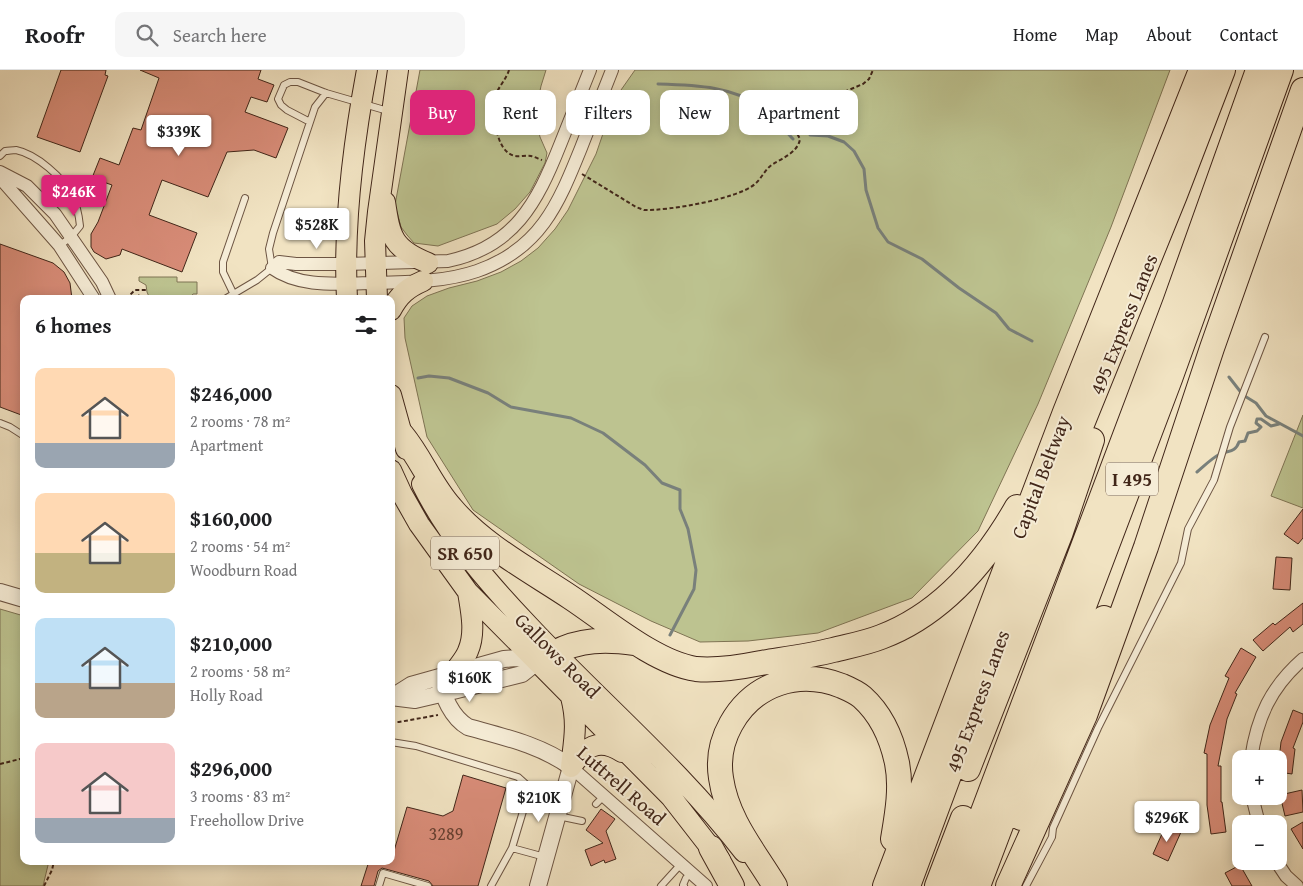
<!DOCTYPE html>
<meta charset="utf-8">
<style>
:root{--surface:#fff;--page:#f6f6f6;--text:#202124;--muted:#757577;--line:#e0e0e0;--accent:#db2777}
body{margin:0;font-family:"Gentium Book Plus",serif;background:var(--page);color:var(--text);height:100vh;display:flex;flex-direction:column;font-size:19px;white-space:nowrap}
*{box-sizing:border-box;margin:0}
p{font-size:16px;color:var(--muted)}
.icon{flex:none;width:28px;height:28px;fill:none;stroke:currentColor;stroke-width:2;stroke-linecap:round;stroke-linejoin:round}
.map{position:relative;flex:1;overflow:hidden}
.panel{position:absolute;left:20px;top:225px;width:375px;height:570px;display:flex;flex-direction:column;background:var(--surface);border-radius:10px;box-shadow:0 2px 12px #0003}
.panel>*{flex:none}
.banner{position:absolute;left:410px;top:20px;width:475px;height:45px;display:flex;gap:10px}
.buttons{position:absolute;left:1232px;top:680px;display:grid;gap:10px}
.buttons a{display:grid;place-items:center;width:55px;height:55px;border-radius:10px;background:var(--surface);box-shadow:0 2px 12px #0003;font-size:25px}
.price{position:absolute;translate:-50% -42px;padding:0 11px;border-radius:5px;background:#fff;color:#222;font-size:16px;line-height:32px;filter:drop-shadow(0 1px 2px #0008)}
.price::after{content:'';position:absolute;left:50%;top:30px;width:15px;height:11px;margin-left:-8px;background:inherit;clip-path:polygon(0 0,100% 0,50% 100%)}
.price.active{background:var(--accent);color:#fff}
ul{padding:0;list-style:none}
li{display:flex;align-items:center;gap:15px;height:125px;padding:0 15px}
li span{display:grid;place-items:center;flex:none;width:140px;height:100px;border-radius:10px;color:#555}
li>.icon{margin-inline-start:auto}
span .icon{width:60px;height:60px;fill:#fffc;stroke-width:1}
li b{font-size:21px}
h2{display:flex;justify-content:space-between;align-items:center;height:60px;padding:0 15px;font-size:21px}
.pill{padding:0 18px;border-radius:10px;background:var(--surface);box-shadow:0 2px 12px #0003;font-size:18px;line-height:45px}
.pill.active{background:var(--accent);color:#fff}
header{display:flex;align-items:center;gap:30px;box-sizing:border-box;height:70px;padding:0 25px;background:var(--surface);border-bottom:1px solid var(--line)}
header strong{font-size:24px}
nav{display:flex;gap:28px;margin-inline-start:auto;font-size:18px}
.search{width:350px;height:45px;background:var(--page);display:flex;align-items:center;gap:12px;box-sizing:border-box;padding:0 18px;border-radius:10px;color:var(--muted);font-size:19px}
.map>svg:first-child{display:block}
.green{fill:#bdc390;stroke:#7f7454}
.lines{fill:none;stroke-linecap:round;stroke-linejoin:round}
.stream{stroke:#79807b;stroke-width:3}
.building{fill:#d88c78;stroke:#412619}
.service-casing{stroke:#6d5543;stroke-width:8}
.minor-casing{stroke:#6d5543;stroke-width:14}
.tertiary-casing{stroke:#6d5543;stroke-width:18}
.primary-casing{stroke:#412619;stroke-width:22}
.motorway-casing{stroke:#412619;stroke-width:26}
.path{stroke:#412619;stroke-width:2;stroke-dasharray:4 2.5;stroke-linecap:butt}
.service{stroke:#f6edd7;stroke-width:6}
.minor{stroke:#f6edd7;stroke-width:12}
.tertiary{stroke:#f6edd7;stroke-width:16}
.primary{stroke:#f1e3c2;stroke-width:20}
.motorway{stroke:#f1e3c2;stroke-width:24}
.labels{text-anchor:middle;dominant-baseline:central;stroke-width:4;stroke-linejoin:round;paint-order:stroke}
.number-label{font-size:18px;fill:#674031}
.shield{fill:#f6edd7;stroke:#776252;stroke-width:1}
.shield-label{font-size:19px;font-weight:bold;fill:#412619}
.street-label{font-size:20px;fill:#412619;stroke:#f6edd7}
</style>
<header>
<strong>Roofr</strong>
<div class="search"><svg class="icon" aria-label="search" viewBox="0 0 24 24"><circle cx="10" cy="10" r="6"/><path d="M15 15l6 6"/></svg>Search here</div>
<nav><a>Home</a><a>Map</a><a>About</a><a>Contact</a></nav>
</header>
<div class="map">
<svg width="1303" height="816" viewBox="0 0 1303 816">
<rect width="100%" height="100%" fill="#f1e3c2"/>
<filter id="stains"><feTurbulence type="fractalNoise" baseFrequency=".004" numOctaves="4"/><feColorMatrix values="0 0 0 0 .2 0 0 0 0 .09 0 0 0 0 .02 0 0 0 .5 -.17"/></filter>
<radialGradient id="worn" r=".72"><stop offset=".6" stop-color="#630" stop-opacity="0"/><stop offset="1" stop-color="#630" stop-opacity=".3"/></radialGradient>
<path class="green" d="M420,0H546L541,16L536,40L537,54L540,67L547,83L545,93L530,122L515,139L497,154L438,176L414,173L407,165L401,157L395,135Z
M635,0H1170L1111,157L1038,334L978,461L912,528L818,563L748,571L700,572L651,551L579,514L473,440L427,367L405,268L404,248L412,236L427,226L449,218L477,211L501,202L521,191L538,178L555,159L568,140L596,84L607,52L621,20Z
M139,207H177V212H197V224H193L189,229H150L147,222L146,215L139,211Z
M1303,345V438L1271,426Z
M0,539L24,546V791H49L43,816H0Z"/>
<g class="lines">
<path class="stream" d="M658,14C695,15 736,16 766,40C776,48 784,60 793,69
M810,65L828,66L844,72L854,81L864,99L866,120L878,158L888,172L922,189L959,218L996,243L1009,259L1032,271
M1229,307L1243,325L1256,333L1266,346L1303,366
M418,308L429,306L449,308L488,323L511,337L571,348L603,363L645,395L662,413L680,420V439L688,459L696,500L694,519L670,565
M1197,402C1204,396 1212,388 1220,384C1229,380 1235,383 1239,372L1245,371L1248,363L1257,361L1261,357L1256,353L1257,349H1261L1271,356L1279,354"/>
</g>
<path class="building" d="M61,0H106L105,5L108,6L80,82L37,67Z
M140,0H261L258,9L274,15L267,32L251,27L245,42L288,58L276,88L254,80L227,82L208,127L162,110L149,145L197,163L182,202L122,179L120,185L106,189L94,182L91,177V164L98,152L112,115L92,108L100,88L119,95L133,58L141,60L159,8Z
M0,174L53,193L64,202L70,213L72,229H24V346L0,337Z
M1303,439V468L1298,474L1284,464Z
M1276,487L1292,488L1290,520L1273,519Z
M1303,533V554L1293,562L1290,557L1263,581L1253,570L1273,553L1275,555Z
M1241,578L1256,587L1235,623L1237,624L1227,649L1218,696H1221V732H1222L1226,762L1211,764L1207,735V684L1204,683L1210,655L1229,608L1225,606Z
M1293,640L1303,644V652L1293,678L1295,679L1292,704L1279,702V690L1281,672Z
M463,705L506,718L478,816H433L429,811L382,798L378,801L374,816H361L369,791H391L407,737L443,746L453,741Z
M1302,720L1303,742L1285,746L1280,725Z
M601,739L615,749L606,761L616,789L605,793L604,790L591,796L585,780L603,773L586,760Z
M1303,752V779L1291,759Z
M1166,755L1181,762L1168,791L1153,784Z
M1240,795L1252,816H1232L1225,803Z"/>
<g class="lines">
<defs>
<path id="service" d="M310,52L287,40L281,35L278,29L284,15L290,12H298L326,23L388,41
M0,86L5,81C8,81 13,80 16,80C36,84 64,108 72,126C77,135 79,146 80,156L71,167L59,176
M225,229L257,210L272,198L269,179L273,163L315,37L326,23
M236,229L223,202V192L245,128
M0,353L10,357L24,366
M391,672L416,676L518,707L528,716L527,728L512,778L491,816
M596,734L603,727
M558,746L582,751
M512,778L545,787
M379,816L383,803L428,816
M661,816L681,794
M684,816L683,815L686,808L691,803
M1026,816L1052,767L1053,758L1098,658L1181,493L1188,459L1214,410L1230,357L1265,267"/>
<path id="minor" d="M590,0C580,25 570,50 560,75C537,133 514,177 448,191L346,194H296L279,192L272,198C301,219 342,213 375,213C409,212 445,212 477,201C540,179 558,135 581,78C591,52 602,26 612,0
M0,102L27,116L55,144L102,212L110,229
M0,108L59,175L94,229
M1251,689C1257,647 1271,617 1303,589
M571,697L706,816
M1252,726L1259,754
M1276,791L1286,806L1297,816"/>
<path id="tertiary" d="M0,522L24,529
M438,608C444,627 451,647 468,657C504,667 541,675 571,697L538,816
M391,627L415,630L445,623L522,604L537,592
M392,627L411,615L504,589L516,588L537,592"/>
<path id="primary" d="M385,132C390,167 393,179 428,193
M347,229C343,153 353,75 367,0
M377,229L375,171L378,142L398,0
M391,240C399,225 407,218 423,211
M391,325L406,379
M391,400L402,424L419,454L468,522L671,727L720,790
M422,414C449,468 488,513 529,556C600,632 681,700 744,782
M453,604C458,596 465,589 468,581C476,563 471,541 468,522
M571,697C585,677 598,667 622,682
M571,697C574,670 578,654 571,627"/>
<path id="motorway" d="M402,365C421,388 431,416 451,438C482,475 531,501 570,527C605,550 655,593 696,599C717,601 741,597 761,593C785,589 809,586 833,580C849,576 866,573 881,567C942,544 985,493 1017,437
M554,583C580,569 606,569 635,573
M968,699L1061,462L1092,370
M1021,748L1104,548
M711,778L732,816
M775,816C754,781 727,750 721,708C718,689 722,670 731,654C754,613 799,599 842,616C849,619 856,622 862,627C881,644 892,669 897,693C902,718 897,745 893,769
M885,816L1065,342L1201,0
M908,816L1048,438L1175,125L1223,0
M937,816L963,748
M955,816L1175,233L1258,0
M978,816L1170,309L1281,0
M1008,816L1085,645L1146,477L1212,278L1303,20"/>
</defs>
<use href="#service" class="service-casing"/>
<use href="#minor" class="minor-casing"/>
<use href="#tertiary" class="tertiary-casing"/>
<use href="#primary" class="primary-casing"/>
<use href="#motorway" class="motorway-casing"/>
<path class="path" d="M509,0C506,10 497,18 495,28C494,43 494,81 515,86C520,87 526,85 531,86C535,87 539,89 542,90
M582,104L636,137L644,140C667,141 738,129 755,114C762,108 765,99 773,94C783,88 798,82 800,69L793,56C795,46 800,42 808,37L863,14L869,9L873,0
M126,229L135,220H147
M133,229L138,225L145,229
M391,652H399L438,645
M0,694L24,688
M44,816L52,800L54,791"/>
<use href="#service" class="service"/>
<use href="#minor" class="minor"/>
<use href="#tertiary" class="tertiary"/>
<use href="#primary" class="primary"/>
<use href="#motorway" class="motorway"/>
</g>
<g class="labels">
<g class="number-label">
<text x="446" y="763">3289</text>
</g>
<g class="shield">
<rect x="1106" y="392.5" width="52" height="33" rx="4"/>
<rect x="431" y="466.5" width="68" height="33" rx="4"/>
</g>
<g class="shield-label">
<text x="1132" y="409">I 495</text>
<text x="465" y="483">SR 650</text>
</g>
<g class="street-label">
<text transform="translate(1123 254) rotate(-68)">495 Express Lanes</text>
<text transform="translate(1040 407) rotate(-69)">Capital Beltway</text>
<text transform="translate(558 585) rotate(45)">Gallows Road</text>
<text transform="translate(977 631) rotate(-70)">495 Express Lanes</text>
<text transform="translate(622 715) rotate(41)">Luttrell Road</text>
</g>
</g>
<rect width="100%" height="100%" filter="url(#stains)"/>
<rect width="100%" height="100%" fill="url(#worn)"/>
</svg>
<div class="buttons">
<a>+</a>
<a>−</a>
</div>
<b class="price" style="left:179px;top:87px">$339K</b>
<b class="price active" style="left:74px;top:147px">$246K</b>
<b class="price" style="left:317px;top:180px">$528K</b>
<b class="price" style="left:470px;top:633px">$160K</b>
<b class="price" style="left:539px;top:753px">$210K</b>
<b class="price" style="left:1167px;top:773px">$296K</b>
<div class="banner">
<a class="pill active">Buy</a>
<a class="pill">Rent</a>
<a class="pill">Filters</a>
<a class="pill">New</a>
<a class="pill">Apartment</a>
</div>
<section class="panel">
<h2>6 homes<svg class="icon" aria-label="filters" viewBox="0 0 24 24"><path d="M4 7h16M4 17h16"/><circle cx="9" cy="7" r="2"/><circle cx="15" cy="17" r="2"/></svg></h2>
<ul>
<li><span style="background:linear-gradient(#ffd9b3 75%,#9aa5b1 0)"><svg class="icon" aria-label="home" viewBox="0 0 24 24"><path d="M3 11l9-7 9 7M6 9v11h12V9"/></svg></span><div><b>$246,000</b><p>2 rooms · 78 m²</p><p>Apartment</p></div></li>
<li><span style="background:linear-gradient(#ffd9b3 60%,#c2b280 0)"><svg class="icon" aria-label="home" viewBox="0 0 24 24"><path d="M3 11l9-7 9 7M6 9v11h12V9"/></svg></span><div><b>$160,000</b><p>2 rooms · 54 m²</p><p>Woodburn Road</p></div></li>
<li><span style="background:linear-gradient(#bfe0f5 65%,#b9a48a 0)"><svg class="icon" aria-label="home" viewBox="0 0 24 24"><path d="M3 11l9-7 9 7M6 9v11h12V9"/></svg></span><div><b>$210,000</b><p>2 rooms · 58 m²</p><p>Holly Road</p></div></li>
<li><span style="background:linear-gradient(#f6c9c9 75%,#9aa5b1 0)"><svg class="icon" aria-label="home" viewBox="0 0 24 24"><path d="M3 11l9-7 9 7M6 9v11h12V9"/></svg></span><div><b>$296,000</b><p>3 rooms · 83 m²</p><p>Freehollow Drive</p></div></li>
</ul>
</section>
</div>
